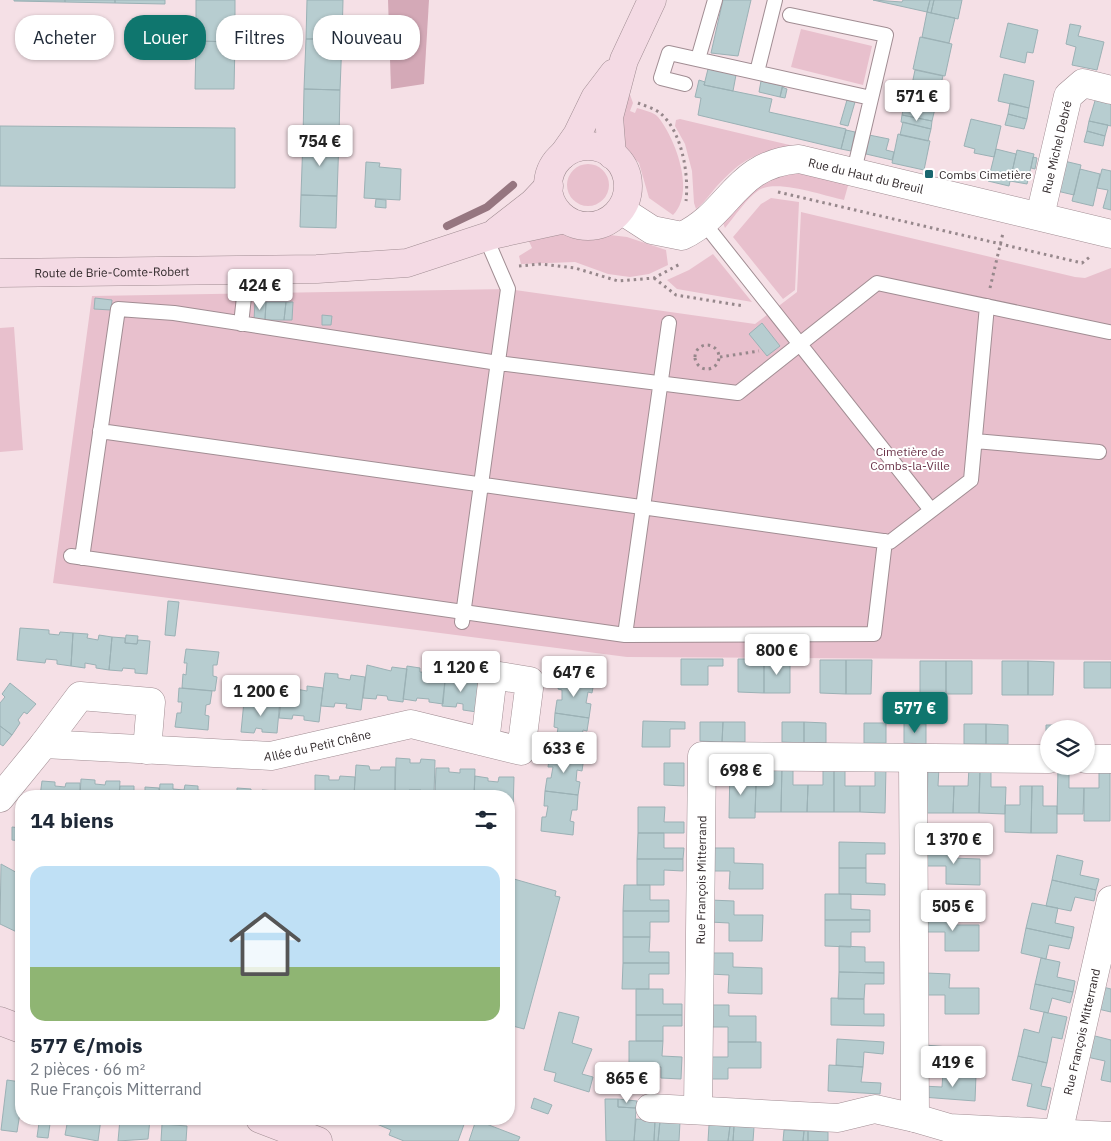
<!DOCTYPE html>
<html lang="fr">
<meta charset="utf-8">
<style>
:root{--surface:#fff;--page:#f2f2f3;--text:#1f2937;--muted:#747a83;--line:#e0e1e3;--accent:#0f766e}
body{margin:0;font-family:"IBM Plex Sans",sans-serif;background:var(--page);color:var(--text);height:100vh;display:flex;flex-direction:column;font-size:19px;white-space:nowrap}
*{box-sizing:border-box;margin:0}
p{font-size:16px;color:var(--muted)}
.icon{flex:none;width:28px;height:28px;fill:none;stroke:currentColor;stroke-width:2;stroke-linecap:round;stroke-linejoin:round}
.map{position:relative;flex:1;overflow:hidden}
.side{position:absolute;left:15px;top:790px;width:500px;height:335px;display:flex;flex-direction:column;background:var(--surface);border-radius:20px;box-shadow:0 1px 4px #0004}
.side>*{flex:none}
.guide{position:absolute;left:15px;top:15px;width:500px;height:45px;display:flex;gap:10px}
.buttons{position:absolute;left:1040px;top:720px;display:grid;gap:10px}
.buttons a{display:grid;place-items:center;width:55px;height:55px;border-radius:50%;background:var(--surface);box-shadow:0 1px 4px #0004;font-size:25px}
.price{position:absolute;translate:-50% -42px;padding:0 11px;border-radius:5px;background:#fff;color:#222;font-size:16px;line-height:32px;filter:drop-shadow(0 1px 2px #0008)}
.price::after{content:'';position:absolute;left:50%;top:30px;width:15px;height:11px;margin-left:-8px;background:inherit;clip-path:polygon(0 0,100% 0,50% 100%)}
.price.on{background:var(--accent);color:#fff}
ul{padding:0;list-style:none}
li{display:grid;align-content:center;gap:10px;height:265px;padding:0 15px}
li+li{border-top:1px solid var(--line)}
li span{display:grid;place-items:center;height:155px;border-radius:15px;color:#555}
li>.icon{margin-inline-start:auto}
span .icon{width:90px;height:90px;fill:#fffc;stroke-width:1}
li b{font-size:21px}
h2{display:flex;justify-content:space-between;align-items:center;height:60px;padding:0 15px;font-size:21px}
.pill{padding:0 18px;border-radius:20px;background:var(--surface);box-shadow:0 1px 4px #0004;font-size:18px;line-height:45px}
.pill.on{background:var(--accent);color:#fff}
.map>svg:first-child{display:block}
.green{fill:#e8c0cd}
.forest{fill:#d4a9b7}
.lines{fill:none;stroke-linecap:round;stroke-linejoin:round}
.stream{stroke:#967680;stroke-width:8}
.building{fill:#b7cdd0;stroke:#9bb1b5}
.lane-casing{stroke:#a18d93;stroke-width:16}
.street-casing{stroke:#a18d93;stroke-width:29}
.secondary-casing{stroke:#a18d93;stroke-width:29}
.path{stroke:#96878b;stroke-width:3;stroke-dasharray:2.5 4;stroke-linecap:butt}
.lane{stroke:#fff;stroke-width:14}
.street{stroke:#fff;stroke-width:28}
.secondary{stroke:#f4dae4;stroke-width:28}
.poi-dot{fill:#1a666f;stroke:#fff;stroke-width:2}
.labels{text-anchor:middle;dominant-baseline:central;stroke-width:4;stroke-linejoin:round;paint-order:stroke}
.street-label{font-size:12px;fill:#332b2d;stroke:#fff}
.poi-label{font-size:12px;fill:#332b2d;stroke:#fff;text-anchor:start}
.park-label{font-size:12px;fill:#6b344a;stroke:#fff}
</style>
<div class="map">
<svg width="1111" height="1141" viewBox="0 0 1111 1141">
<rect width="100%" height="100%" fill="#f5e0e6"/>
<path class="green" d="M801,29L872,46L863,85L791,67Z
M629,92L633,103L630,111L635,113L637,108C643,110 654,112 658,117C675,138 696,192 673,215L649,198L639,163L622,146L617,129Z
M680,119L794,146C755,153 744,157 717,186C710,194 704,203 696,209L694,203L692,171L685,144L675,126L676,120Z
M567 185a21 21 0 1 1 42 0a21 21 0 1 1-42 0Z
M796,171L849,182L844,200C824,196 777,179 759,190C746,199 735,216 725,228L723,223L762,181Z
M771,198L799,202L795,290L783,299L733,237L761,204Z
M801,212L1075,277L1085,278L1111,268V660L627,657L53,583L92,296L508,289L755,324L797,292Z
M551,230L581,237L596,238L610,235L627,237L666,250L668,265L649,274L630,277L608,274L575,262L521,264L519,256L532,248L527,237Z
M713,254L752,302L677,289L667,280L689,270Z
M14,327L23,450L0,452V328Z"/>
<path class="forest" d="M388,0H429L424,84L391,89Z"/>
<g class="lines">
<path class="stream" d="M447,226L487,207L513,185"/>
</g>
<path class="building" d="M14,0H65V2L14,1Z
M65,0H115V3L65,2Z
M115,0H165V4L115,3Z
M196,0H235V42L196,41Z
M307,0H343L342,39H306Z
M723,0H751L738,56L711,53Z
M873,0L902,2L903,0H930L927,12Z
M930,0H934L931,13L927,12Z
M934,0H962L958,19L931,13Z
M927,12L955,18L949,43L922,37Z
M1008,23L1038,30L1033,53L1027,52L1025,63L1000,57Z
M1070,24L1081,26L1078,36L1104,42L1097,70L1072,65L1076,47L1066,44Z
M920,37L952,44L945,76L913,69Z
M306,39H342L340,90L304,89Z
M196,41L235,42L234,89H195Z
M708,69L736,75L733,91L704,85Z
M915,70L943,76L937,100L910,94Z
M1004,74L1034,81L1029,108L998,101Z
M699,80L705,82L704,85L772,99L769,112L846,129L841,149L698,115L701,98L695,97Z
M761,81L783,86L780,97L759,92Z
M782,87L787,89L785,98L780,97Z
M304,89L340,90L339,138H303Z
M907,93L937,100L932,121L902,115Z
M1097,94L1111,97V126L1089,121Z
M847,100L855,102L848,126L840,124Z
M1010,103L1029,108L1027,119L1008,114Z
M1008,114L1027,119L1024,129L1005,125Z
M902,115L932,121L931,129L901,122Z
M971,119L1001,126L994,157L974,153L975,149L964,146Z
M1089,121L1108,125L1105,136L1087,131Z
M903,122L931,129L928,141L900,135Z
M0,126L235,128V188L0,186Z
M846,130L855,132L851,151L841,149Z
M1087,131L1105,136L1103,146L1084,142Z
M898,134L930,141L924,170L892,163Z
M869,135L889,139L886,150L894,152L892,160L866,154Z
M303,138H339L337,196L301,195Z
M996,149L1016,154L1009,186L988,181Z
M1017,150L1034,154L1027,184L1010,181Z
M1033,157L1037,158L1035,169L1031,168Z
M1064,161L1081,165L1074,195L1057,191Z
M366,162L380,163L379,167L401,169L400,200L364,198Z
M1080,169L1100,174L1093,206L1072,201Z
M1102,169L1111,171V210L1103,208L1108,190L1097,188Z
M301,195L337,196L336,228L300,227Z
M376,199L386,200V208L375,207Z
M95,298L112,300L111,310L94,309Z
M255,302H266L265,320H254Z
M266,302H286L284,320H265Z
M286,302H293L292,320H284Z
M322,315L332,316L331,325H322Z
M762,323L780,346L767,356L749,334Z
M168,601L179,602L175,636L165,635Z
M20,628L49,630V634L59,635L60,632L73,633L71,666L57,664V660L46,659L45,663L17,660Z
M73,633L88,634L87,638L98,640L99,635L112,637L109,670L96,668V665L85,663V668L71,666Z
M126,635L138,636L137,644L125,643Z
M112,637L125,638V643L137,644L138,640L150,641L147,674L135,673V669L123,668L122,671L109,670Z
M186,649L219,652L217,665H213V676L217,677L215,691L182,688L183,674L186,675L187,663H184Z
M681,659H723V666H708V685H681Z
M738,659H764V693L738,692Z
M764,659L790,660V693H764Z
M820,660H846V694L820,693Z
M846,660H872L871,694H846Z
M920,661H946V694H920Z
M946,661H972V694H946Z
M1002,661H1028V695H1002Z
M1028,661L1054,662L1053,695H1028Z
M1084,662H1111V688H1084Z
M367,665L391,671L392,667L407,669L403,702L388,700L387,696L377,695L376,699L363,698Z
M407,666L420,668V672L432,673V669L446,670L443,704L429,702V699L417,698L416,701L403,699Z
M446,672L459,674V684L465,685L466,678L481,680L477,712L463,710V704L457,703L456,707L442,706Z
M325,673L338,674V678L350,680L351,675L365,677L361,710L346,708L347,704L335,703L334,707L321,706Z
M560,678L594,682L592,693L588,692L586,703L591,704L589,718L555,713L557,700H562V690L558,689Z
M10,683L36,704L27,714L24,712L18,720L20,723L12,735L0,726V703L5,697L2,694Z
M283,684L296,685V689L307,691V686L323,688L319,722L304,720V716L293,715L292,719L279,718Z
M179,688L212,691L210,704L206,705L205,715L209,716L208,730L175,727L177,713H181L182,702H178Z
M245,693L259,694L258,702L244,701Z
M266,698L280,700L277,733L262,732V729L256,728L254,733L241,732L244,701L258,702V708L264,709Z
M555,713L589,718L587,731L583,730L581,743H585L584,757L550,753L552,739L556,740L558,728L554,727Z
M643,721L685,722V729H670V747H642Z
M700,722H723L722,742L700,741Z
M723,722H745V742H722Z
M782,722H804V743L782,742Z
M804,722L826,723V743H804Z
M864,723H886V743H864Z
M904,723L926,724V744L904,743Z
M964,724H986V744H964Z
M986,724L1008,725V744H986Z
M1046,725H1068V729H1049V745H1046Z
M0,726L12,735L3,746L0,744Z
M550,753L584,757L582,771L577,770L576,781L580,782L578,795L545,791L547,778H551L553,767H548Z
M396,758L410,759V763H420L421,759L435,760L434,794H420L421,790H409V793H395Z
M664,763H684V786L664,785Z
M356,765L369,766L370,770H380L381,767H395V796H354Z
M730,765H741V784L756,785L755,818H729Z
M771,765H782L781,812H755L756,785H770Z
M782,765H793V785H808L807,812H781Z
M823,766H834V812H807L808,785H823Z
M834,766H845V786H860V812H834Z
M875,766L886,767L885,813L860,812V786H875Z
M928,767H939L938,786H954L953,813H927Z
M969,767H980L979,813H953L954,786H968Z
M980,767H991V787H1006L1005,814L979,813Z
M436,768H449V772L460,773V769H475L474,796H435Z
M1058,768H1069V788H1084L1083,814H1057Z
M1099,768L1110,769V821H1084V788H1099Z
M315,775L329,776V780H339L340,776L355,777L354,796H315Z
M475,776L488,778V781L498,782L499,777H514L513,811H509V796H474Z
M81,779L95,780V784L105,785L106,781H120L119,796H80Z
M42,781L55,782V786L65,787L66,783H80V796H40Z
M160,784H173V789L184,790L185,785L198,786V796H159Z
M120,786H134V791L145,792V787L159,788V796H119Z
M1020,786H1032L1031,833L1005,832V805H1020Z
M1032,786H1043V806H1057V833H1031Z
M237,788L251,789V793L262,795V790L276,791V796H237Z
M198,790L211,792V796H198Z
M545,791L578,795L577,810H572L570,821L574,822L573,835L541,831L542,817H546L548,806H544Z
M223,792L237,793V796H222Z
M638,807H665L664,822H684V833H638Z
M12,827L21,828V841L12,840Z
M638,833H664V848H684L683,859H637Z
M839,842L885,843V854H866V868H839Z
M927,843H951V858L980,859V885L946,884V866H927Z
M710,848H734V863L763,864V889H729L730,871H710Z
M1057,855L1083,861L1080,875L1099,879L1096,890L1052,880Z
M637,859H683V871L664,870V885H637Z
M1,864L21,875V934L0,924Z
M839,868H866V883L885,884V895L839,894Z
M514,879L556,891L555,896L560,897L524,1029L509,1025V933L513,922L509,921V883L512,884Z
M1052,880L1096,890L1094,901L1075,897L1071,911L1046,906Z
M624,885H650V900H669V911H623Z
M825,894H851V909L870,910V920H825Z
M710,900L734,901V915H763L762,941H729V923L710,922Z
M1032,903L1058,908L1055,923L1074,927L1072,938L1026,928Z
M926,910H950V925H979V951H945V932H926Z
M623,911H669V922H650V937H623Z
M825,920H870V932H851V947L825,946Z
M1026,928L1072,938L1069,949L1049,945L1046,959L1021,953Z
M623,937H650L649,952H669V963H623Z
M839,946L865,947V962H884V973L839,972Z
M709,953H733V967L762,968V994L728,993L729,975L709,974Z
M1041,958L1060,962L1057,977L1075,981L1073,992L1035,984Z
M623,963H669V974H649V989H622Z
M839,972L884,973V984H865L864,999H838Z
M926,973L950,974L949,988H979V1014H945V995H926Z
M1035,984L1073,992L1070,1003L1052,998L1048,1013L1030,1009Z
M1103,987L1111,989V1012L1098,1009Z
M636,989H663V1004H682V1015H636Z
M831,998L864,999V1014H884V1026L831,1025Z
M709,1005H729V1016H756V1042H728V1027H709Z
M559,1012L579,1017L572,1043L592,1049L582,1074L593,1077L589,1092L554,1081L556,1073L544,1070Z
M1044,1012L1067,1017L1062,1039L1052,1037L1047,1063L1018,1056L1024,1029L1039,1033Z
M636,1015H682V1026H663V1041H636Z
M1091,1035L1111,1040V1082L1101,1080L1105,1061L1087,1057Z
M837,1039L884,1042L883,1054L864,1052L863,1067L836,1065Z
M629,1041H663L662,1056L682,1057L681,1079L661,1078V1067H629Z
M728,1042H761V1068H728V1079H708V1057H728Z
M925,1045L972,1049L970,1075L943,1073L944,1058L925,1057Z
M1018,1056L1047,1063L1041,1086L1051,1088L1046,1110L1027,1106L1032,1084L1012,1080Z
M829,1065L863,1067L861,1082L881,1083L880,1094L828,1091Z
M943,1073L976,1075L975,1101L922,1097V1086L942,1087Z
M7,1080L21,1082V1106L17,1132L1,1130Z
M534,1098L552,1105L548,1114L531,1108Z
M605,1099H618V1107L636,1108L634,1141H606Z
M618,1099L637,1101L636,1108L618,1107Z
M39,1119H50V1124L39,1123Z
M68,1119H101L98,1141L65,1135Z
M120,1119H150L148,1139L118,1141Z
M365,1119H466L458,1141H404L389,1135L391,1130Z
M636,1119L655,1120L654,1141H634Z
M476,1120L520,1137L518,1141H469Z
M655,1120L660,1121L658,1141H654Z
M660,1121L680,1122L679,1141H658Z
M39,1123L50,1124L48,1138L37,1137Z
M162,1124L187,1126L186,1141H161Z
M709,1125L730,1126L728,1141H708Z
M730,1126H734L733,1141H728Z
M734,1126L754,1127L753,1141H733Z
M784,1130L804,1131L803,1141H783Z
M804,1131H808V1141H803Z
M808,1131L828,1132V1141H808Z"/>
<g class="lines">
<defs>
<path id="lane" d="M790,15L886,35L854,171
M698,59L715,0
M757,72L775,0
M685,84L661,78L669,53L871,98
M704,223L931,510
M669,323L625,635L874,634L885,541
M241,324L247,270
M100,431L890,542L971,480L987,306
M975,441L1099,452
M71,556L625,635
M82,558L118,309L174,313L498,363L738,393L877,283L1109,332
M462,622L508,289L486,238"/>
<g id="street">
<path id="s1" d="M621,210L652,230L682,236C732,212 734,164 799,159L1111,234"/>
<path id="s2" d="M1040,216L1068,96L1083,83L1111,90"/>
<path id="s3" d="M44,744L271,756L411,724L521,751L530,681L493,675L485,742"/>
<path d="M913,758L915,1118"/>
<path d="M1086,759H1111"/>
<path d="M0,798L44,744L80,696L151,702L147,750"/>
<path d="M650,1108L838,1118L875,1109L915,1118L949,1128L1111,1136"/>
<path id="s4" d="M698,1110L702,756L1049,759"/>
<path id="s5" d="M1058,1134L1111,900"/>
</g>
<g id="secondary">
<circle cx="588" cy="186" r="40"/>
<path d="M563,155L577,135L595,98L614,73"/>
<path d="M612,155L609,117L624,60L652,0"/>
<path d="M497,231L533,203L549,186"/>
<path id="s6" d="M0,273L317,269L407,263L492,235L565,219"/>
<path d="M0,1021L21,1029"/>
<path d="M260,1119L318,1141"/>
</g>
</defs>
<use href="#lane" class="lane-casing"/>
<use href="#street" class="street-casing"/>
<use href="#secondary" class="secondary-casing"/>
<path class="path" d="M638,103C645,106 654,108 660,113C682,131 689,174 686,201
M778,192L1082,263L1091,256
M519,266L541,264L575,268L618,281L654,278L680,264
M654,278L676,295L744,306
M990,288L1003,233
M695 357a12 12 0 1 1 24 0a12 12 0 1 1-24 0Z
M720,357L759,351"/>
<use href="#lane" class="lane"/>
<use href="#street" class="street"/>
<use href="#secondary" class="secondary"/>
</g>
<rect class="poi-dot" x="924" y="169" width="10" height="10" rx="2.5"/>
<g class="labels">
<g class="street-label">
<text stroke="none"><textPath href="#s2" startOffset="71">Rue Michel Debré</textPath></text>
<text stroke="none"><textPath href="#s1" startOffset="280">Rue du Haut du Breuil</textPath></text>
<text stroke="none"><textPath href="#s6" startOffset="112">Route de Brie-Comte-Robert</textPath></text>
<text stroke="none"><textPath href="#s3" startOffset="275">Allée du Petit Chêne</textPath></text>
<text stroke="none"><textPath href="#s4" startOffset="230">Rue François Mitterrand</textPath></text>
<text stroke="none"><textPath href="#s5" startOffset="105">Rue François Mitterrand</textPath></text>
</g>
<g class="poi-label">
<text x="939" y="174">Combs Cimetière</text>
</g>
<g class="park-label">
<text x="910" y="451">Cimetière de<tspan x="910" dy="14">Combs-la-Ville</tspan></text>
</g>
</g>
</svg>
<div class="buttons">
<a><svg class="icon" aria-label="layers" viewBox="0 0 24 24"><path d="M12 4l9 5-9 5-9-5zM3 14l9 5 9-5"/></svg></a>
</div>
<b class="price" style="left:917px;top:122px">571 €</b>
<b class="price" style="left:320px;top:167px">754 €</b>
<b class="price" style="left:260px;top:311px">424 €</b>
<b class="price" style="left:777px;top:676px">800 €</b>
<b class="price" style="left:461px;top:693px">1 120 €</b>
<b class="price" style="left:574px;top:698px">647 €</b>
<b class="price" style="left:261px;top:717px">1 200 €</b>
<b class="price on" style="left:915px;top:734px">577 €</b>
<b class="price" style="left:564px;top:774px">633 €</b>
<b class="price" style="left:741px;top:796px">698 €</b>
<b class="price" style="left:954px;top:865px">1 370 €</b>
<b class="price" style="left:953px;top:932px">505 €</b>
<b class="price" style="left:953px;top:1088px">419 €</b>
<b class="price" style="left:627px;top:1104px">865 €</b>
<div class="guide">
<a class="pill">Acheter</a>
<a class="pill on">Louer</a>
<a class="pill">Filtres</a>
<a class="pill">Nouveau</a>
</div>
<section class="side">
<h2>14 biens<svg class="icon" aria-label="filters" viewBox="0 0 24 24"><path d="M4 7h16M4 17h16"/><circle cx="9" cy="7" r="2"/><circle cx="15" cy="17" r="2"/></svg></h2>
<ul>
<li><span style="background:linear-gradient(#bfe0f5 65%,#8fb573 0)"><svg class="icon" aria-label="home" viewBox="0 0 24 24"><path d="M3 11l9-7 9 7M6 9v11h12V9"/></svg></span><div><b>577 €/mois</b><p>2 pièces · 66 m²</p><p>Rue François Mitterrand</p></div></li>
</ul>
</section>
</div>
